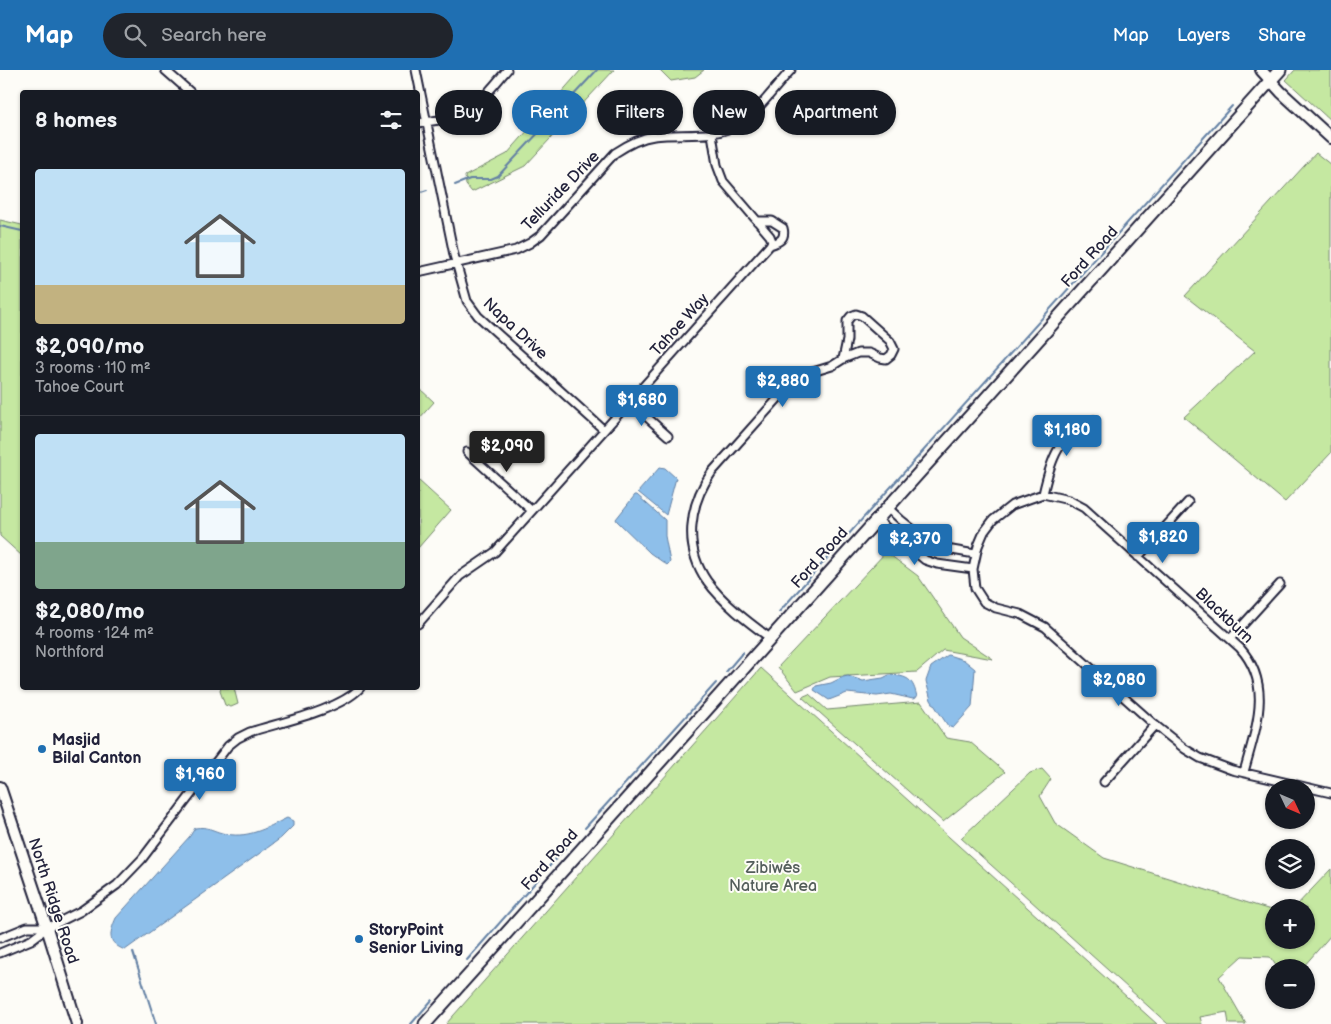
<!DOCTYPE html>
<meta charset="utf-8">
<style>
:root{--surface:#171b24;--page:#20242c;--text:#f1f3f6;--muted:#9ea1a6;--line:#363941;--accent:#1f6fb2}
body{margin:0;font-family:"Balsamiq Sans",sans-serif;background:var(--page);color:var(--text);height:100vh;display:flex;flex-direction:column;font-size:19px;white-space:nowrap}
*{box-sizing:border-box;margin:0}
p{font-size:16px;color:var(--muted)}
.icon{flex:none;width:28px;height:28px;fill:none;stroke:currentColor;stroke-width:2;stroke-linecap:round;stroke-linejoin:round}
.map{position:relative;flex:1;overflow:hidden}
.panel{position:absolute;left:20px;top:20px;width:400px;height:600px;display:flex;flex-direction:column;background:var(--surface);border-radius:5px;box-shadow:0 1px 4px #0004}
.panel>*{flex:none}
.top-card{position:absolute;left:435px;top:20px;width:475px;height:45px;display:flex;gap:10px}
.needle{width:32px;rotate:134deg}
.buttons{position:absolute;left:1265px;top:709px;display:grid;gap:10px}
.buttons a{display:grid;place-items:center;width:50px;height:50px;border-radius:50%;background:var(--surface);box-shadow:0 1px 4px #0004;font-size:25px}
.price{position:absolute;translate:-50% -42px;padding:0 11px;border-radius:5px;background:var(--accent);color:#fff;font-size:16px;line-height:32px;filter:drop-shadow(0 1px 2px #0008)}
.price::after{content:'';position:absolute;left:50%;top:30px;width:15px;height:11px;margin-left:-8px;background:inherit;clip-path:polygon(0 0,100% 0,50% 100%)}
.price.on{background:#222;color:#fff}
ul{padding:0;list-style:none}
li{display:grid;align-content:center;gap:10px;height:265px;padding:0 15px}
li+li{border-top:1px solid var(--line)}
li span{display:grid;place-items:center;height:155px;border-radius:5px;color:#555}
li>.icon{margin-inline-start:auto}
span .icon{width:90px;height:90px;fill:#fffc;stroke-width:1}
li b{font-size:21px}
h2{display:flex;justify-content:space-between;align-items:center;height:60px;padding:0 15px;font-size:21px}
.chip{padding:0 18px;border-radius:22px;background:var(--surface);box-shadow:0 1px 4px #0004;font-size:18px;line-height:45px}
.chip.on{background:var(--accent);color:#fff}
header{display:flex;align-items:center;gap:30px;box-sizing:border-box;height:70px;padding:0 25px;background:var(--accent);color:#fff}
header strong{font-size:24px}
nav{display:flex;gap:28px;margin-inline-start:auto;font-size:18px}
.search{width:350px;height:45px;background:var(--page);display:flex;align-items:center;gap:12px;box-sizing:border-box;padding:0 18px;border-radius:28px;color:var(--muted);font-size:19px}
.map>svg:first-child{display:block}
.green{fill:#c5e8a1;stroke:#74856e}
.water{fill:#8ebfea;stroke:#6380a4}
.lines{fill:none;stroke-linecap:round;stroke-linejoin:round}
.stream{stroke:#6380a4;stroke-width:2}
.street-casing{stroke:#22223b;stroke-width:11}
.secondary-casing{stroke:#22223b;stroke-width:14}
.primary-casing{stroke:#22223b;stroke-width:15}
.street{stroke:#fdfcf7;stroke-width:7}
.secondary{stroke:#fdfcf7;stroke-width:10}
.primary{stroke:#fdfcf7;stroke-width:11}
.poi-dot{fill:#1f6fb2;stroke:#fdfcf7;stroke-width:2}
.labels{text-anchor:middle;dominant-baseline:central;stroke-width:4;stroke-linejoin:round;paint-order:stroke}
.street-label{font-size:16px;fill:#22223b;stroke:#fdfcf7}
.poi-label{font-size:16px;font-weight:bold;fill:#22223b;stroke:#fdfcf7;text-anchor:start}
.park-label{font-size:16px;fill:#535d5a;stroke:#fdfcf7}
</style>
<header>
<strong>Map</strong>
<div class="search"><svg class="icon" aria-label="search" viewBox="0 0 24 24"><circle cx="10" cy="10" r="6"/><path d="M15 15l6 6"/></svg>Search here</div>
<nav><a>Map</a><a>Layers</a><a>Share</a></nav>
</header>
<div class="map">
<svg width="1331" height="954" viewBox="0 0 1331 954">
<rect width="100%" height="100%" fill="#fdfcf7"/>
<filter id="ink" filterUnits="userSpaceOnUse"><feTurbulence type="fractalNoise" baseFrequency=".02" numOctaves="2"/><feDisplacementMap in="SourceGraphic" scale="10" xChannelSelector="R" yChannelSelector="G"/><feConvolveMatrix kernelMatrix="1 2 1 2 8 2 1 2 1" color-interpolation-filters="sRGB"/></filter>
<g filter="url(#ink)">
<path class="green" d="M581,0H614L525,96L472,122L466,115L465,106L507,84Z
M660,0H704L695,7L671,11Z
M1295,0H1331V51L1286,10Z
M1316,83L1331,95V383L1285,432L1184,347L1255,281L1185,226Z
M0,150L22,155V486L0,466Z
M418,317L434,332L418,350Z
M418,410L451,440L418,478Z
M886,482L918,506L960,567L993,589L943,580L917,602L830,607L797,621L778,597Z
M761,598L1157,954H446Z
M221,618H234L238,634L231,637L225,635L220,621Z
M809,624L827,640L921,632L946,668L970,672L1005,702L943,752L802,627Z
M1042,699L1051,709L1040,726L1055,753L1104,788L1274,841V870H1306V838L1295,837L1331,799V865L1303,897H1277L1270,887L1242,886L1219,907L1246,954H1229L1227,942L1200,947L1202,954H1168L961,768L1030,703Z"/>
<path class="water" d="M660,397L665,398L676,408L666,445L638,422Z
M635,425H637L665,450V466L670,492L667,495L650,483L617,451L616,449Z
M948,585L964,590L975,599L972,637L953,658L948,656L931,630L926,611L931,597Z
M889,605C908,606 913,609 917,627L913,629L891,624L877,626L847,623L829,630L814,620L816,616L831,613L843,607L848,606L863,611L883,608Z
M287,748L293,751V756L281,768L125,880C107,873 109,864 116,848L190,766L195,758C208,756 211,760 222,763C247,770 266,758 287,748Z"/>
<g class="lines">
<path class="stream" d="M455,115L470,109H491L498,106L597,0
M418,123L427,120
M0,156L22,161
M779,542L1232,36
M726,602L743,582
M585,758L716,613
M547,799L577,764
M133,882L156,954
M467,890L540,807
M411,954L432,930"/>
<defs>
<path id="street" d="M165,0L190,22
M416,0L454,185L467,231L478,246L604,360
M418,53C431,51 446,50 459,45C479,36 493,16 507,0
M757,151H772L783,158C786,169 779,172 770,175
M418,202L516,180L530,173L541,165L615,83C627,75 639,68 654,66C683,62 714,70 740,53C760,40 775,17 791,0
M630,332L668,366
M467,382L531,440
M1043,424C1051,389 1058,365 1094,350
M887,437L901,450L935,477L975,484
M876,449L925,490L937,494L973,499
M1138,487L1188,432
M418,554L460,506L495,482L770,175L772,171L770,166L723,111L717,95L712,64
M770,568C748,552 723,533 707,511C683,477 689,434 712,402L790,315L806,304L832,296L843,289L858,283H869L880,288L886,289L891,285L894,279L890,271L862,246L856,244L851,246L847,251V270L843,289
M1230,569L1280,514
M1244,702C1255,660 1274,616 1240,578L1084,438L1069,430L1043,424L1012,435L993,450L984,462L978,476L973,499L975,518L984,532L996,538L1020,544L1045,557L1155,655L1185,679L1200,688L1232,700L1331,723
M1104,712L1155,655
M0,868L27,857H46
M0,883L31,870L47,858L81,841L117,815L142,789L228,676L238,668L250,662C281,652 338,641 360,618"/>
<path id="secondary" d="M1261,0L1281,22L1331,68
M0,717L47,858L77,954"/>
<path id="primary" d="M425,954L1280,0"/>
</defs>
<use href="#street" class="street-casing"/>
<use href="#secondary" class="secondary-casing"/>
<use href="#primary" class="primary-casing"/>
<use href="#street" class="street"/>
<use href="#secondary" class="secondary"/>
<use href="#primary" class="primary"/>
</g>
</g>
<g class="poi-dot">
<circle cx="42" cy="679" r="5"/>
<circle cx="359" cy="869" r="5"/>
</g>
<g class="labels">
<g class="street-label">
<text transform="translate(561 121) rotate(-46)">Telluride Drive</text>
<text transform="translate(1090 187) rotate(-48)">Ford Road</text>
<text transform="translate(680 255) rotate(-48)">Tahoe Way</text>
<text transform="translate(515 259) rotate(43)">Napa Drive</text>
<text transform="translate(820 488) rotate(-48)">Ford Road</text>
<text transform="translate(1224 546) rotate(43)">Blackburn</text>
<text transform="translate(550 790) rotate(-48)">Ford Road</text>
<text transform="translate(53 831) rotate(72)">North Ridge Road</text>
</g>
<g class="poi-label">
<text x="52" y="670">Masjid<tspan x="52" dy="18">Bilal Canton</tspan></text>
<text x="369" y="860">StoryPoint<tspan x="369" dy="18">Senior Living</tspan></text>
</g>
<g class="park-label">
<text x="773" y="798">Zibiwés<tspan x="773" dy="18">Nature Area</tspan></text>
</g>
</g>
</svg>
<div class="buttons">
<a><svg class="needle" viewBox="-14 -14 28 28"><path d="M0-13l5 13h-10z" fill="#e53935"/><path d="M0 13l5-13h-10z" fill="#9ea1a6"/></svg></a>
<a><svg class="icon" aria-label="layers" viewBox="0 0 24 24"><path d="M12 4l9 5-9 5-9-5zM3 14l9 5 9-5"/></svg></a>
<a>+</a>
<a>−</a>
</div>
<b class="price" style="left:783px;top:338px">$2,880</b>
<b class="price" style="left:642px;top:357px">$1,680</b>
<b class="price" style="left:1067px;top:387px">$1,180</b>
<b class="price on" style="left:507px;top:403px">$2,090</b>
<b class="price" style="left:1163px;top:494px">$1,820</b>
<b class="price" style="left:915px;top:496px">$2,370</b>
<b class="price" style="left:1119px;top:637px">$2,080</b>
<b class="price" style="left:200px;top:731px">$1,960</b>
<div class="top-card">
<a class="chip">Buy</a>
<a class="chip on">Rent</a>
<a class="chip">Filters</a>
<a class="chip">New</a>
<a class="chip">Apartment</a>
</div>
<section class="panel">
<h2>8 homes<svg class="icon" aria-label="filters" viewBox="0 0 24 24"><path d="M4 7h16M4 17h16"/><circle cx="9" cy="7" r="2"/><circle cx="15" cy="17" r="2"/></svg></h2>
<ul>
<li><span style="background:linear-gradient(#bfe0f5 75%,#c2b280 0)"><svg class="icon" aria-label="home" viewBox="0 0 24 24"><path d="M3 11l9-7 9 7M6 9v11h12V9"/></svg></span><div><b>$2,090/mo</b><p>3 rooms · 110 m²</p><p>Tahoe Court</p></div></li>
<li><span style="background:linear-gradient(#bfe0f5 70%,#7fa58c 0)"><svg class="icon" aria-label="home" viewBox="0 0 24 24"><path d="M3 11l9-7 9 7M6 9v11h12V9"/></svg></span><div><b>$2,080/mo</b><p>4 rooms · 124 m²</p><p>Northford</p></div></li>
</ul>
</section>
</div>
